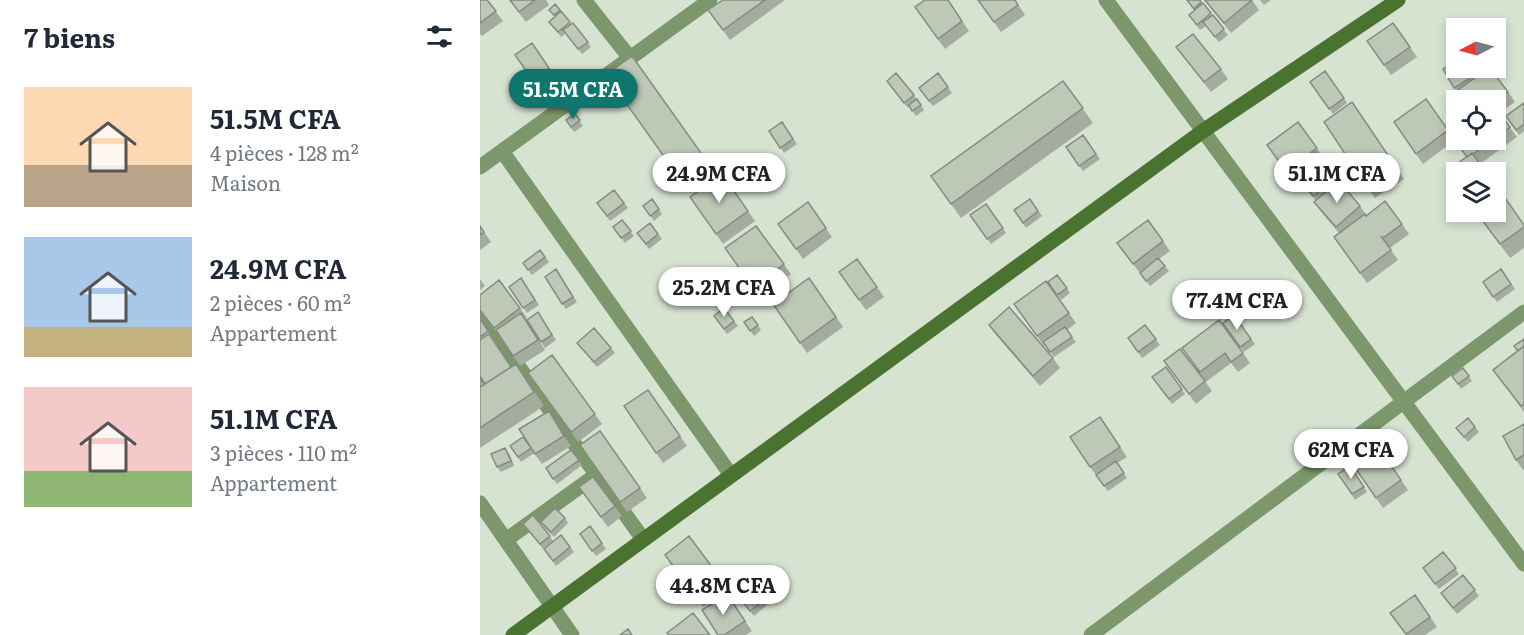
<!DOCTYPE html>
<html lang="fr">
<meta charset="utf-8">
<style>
:root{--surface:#fff;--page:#f6f6f7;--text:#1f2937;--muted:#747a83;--accent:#0f766e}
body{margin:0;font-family:Literata,serif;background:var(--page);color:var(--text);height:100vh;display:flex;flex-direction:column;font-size:22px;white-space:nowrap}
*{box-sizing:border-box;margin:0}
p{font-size:20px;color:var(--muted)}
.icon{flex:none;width:33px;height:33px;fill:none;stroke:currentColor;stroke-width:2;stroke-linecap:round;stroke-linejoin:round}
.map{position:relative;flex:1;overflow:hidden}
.side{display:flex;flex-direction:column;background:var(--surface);width:480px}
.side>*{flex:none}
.needle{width:39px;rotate:264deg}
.buttons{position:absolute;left:966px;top:18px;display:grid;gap:12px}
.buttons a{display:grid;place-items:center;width:60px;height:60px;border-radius:0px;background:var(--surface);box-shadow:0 3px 9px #0003;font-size:30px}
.price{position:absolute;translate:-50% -51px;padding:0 14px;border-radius:21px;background:#fff;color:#222;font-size:20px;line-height:39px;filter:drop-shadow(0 2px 3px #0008)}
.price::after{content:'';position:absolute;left:50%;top:36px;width:18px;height:14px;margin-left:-9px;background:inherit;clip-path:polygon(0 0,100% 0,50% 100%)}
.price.on{background:var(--accent);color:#fff}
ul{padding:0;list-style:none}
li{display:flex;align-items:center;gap:18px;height:150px;padding:0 24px}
li span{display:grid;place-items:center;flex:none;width:168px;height:120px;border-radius:0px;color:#555}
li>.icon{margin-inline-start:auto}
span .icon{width:72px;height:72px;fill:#fffc;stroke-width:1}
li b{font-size:26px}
h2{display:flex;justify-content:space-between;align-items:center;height:72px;padding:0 24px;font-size:26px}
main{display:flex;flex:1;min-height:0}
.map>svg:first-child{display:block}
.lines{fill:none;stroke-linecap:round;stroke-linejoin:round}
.street{stroke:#7b976b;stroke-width:15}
.secondary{stroke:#4b7330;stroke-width:15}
.wall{fill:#a3ac9d}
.shaded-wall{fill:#848c80}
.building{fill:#bdc8b7;stroke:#848c80;stroke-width:1.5}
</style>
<main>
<section class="side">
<h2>7 biens<svg class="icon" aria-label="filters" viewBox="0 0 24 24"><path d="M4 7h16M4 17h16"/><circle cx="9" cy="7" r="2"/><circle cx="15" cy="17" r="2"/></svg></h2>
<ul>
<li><span style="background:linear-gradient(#ffd9b3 65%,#b9a48a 0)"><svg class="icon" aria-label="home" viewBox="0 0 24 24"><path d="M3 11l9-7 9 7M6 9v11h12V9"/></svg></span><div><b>51.5M CFA</b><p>4 pièces · 128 m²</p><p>Maison</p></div></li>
<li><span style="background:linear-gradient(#a9c7e8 75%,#c2b280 0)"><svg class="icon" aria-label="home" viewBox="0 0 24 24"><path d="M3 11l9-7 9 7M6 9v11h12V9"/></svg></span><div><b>24.9M CFA</b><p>2 pièces · 60 m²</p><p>Appartement</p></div></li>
<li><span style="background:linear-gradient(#f6c9c9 70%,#8fb573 0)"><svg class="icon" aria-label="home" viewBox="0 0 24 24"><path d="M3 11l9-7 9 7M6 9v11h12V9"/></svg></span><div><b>51.1M CFA</b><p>3 pièces · 110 m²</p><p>Appartement</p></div></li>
</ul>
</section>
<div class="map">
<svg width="1044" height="635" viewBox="0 0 1044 635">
<rect width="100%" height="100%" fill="#d7e3d1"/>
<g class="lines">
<path class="street" d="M104,0L150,58
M626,0L1044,564
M22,151L251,475
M0,167L230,0
M0,313L163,539
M0,503L92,635
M26,540L116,475
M611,635L1044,312"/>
<path class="secondary" d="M33,635L723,131L918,0"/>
</g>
<path class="wall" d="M0,0H7L23,21L2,36L0,34Z
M29,0H66L69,5L46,22Z
M243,0H305L250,40L228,10Z
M468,0L489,31L465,49L435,7Z
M498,0H535L545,15L521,32Z
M706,0H720L748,35L739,42L726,26L720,30L709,15L715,10Z
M724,0H772L779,10L751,33Z
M780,0H791L784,5Z
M69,10H80L91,24L93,23L111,47L102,54L86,33L81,37L69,22L75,17Z
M913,23L937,57L911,75L887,41Z
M52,43L73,73L55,84L35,55Z
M696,47L741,69L748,79L731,92Z
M152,56L236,174L210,193L126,75Z
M1016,66L1020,74L1017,76L1035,102L1019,113L1037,137L1000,164L986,157L978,140H1016V100L983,97L981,98L974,88L976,68H1016Z
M845,71L867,103L853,114L830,82Z
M458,73L472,93L453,106L439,88Z
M407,81L434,95L444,110L436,116L430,107L428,108Z
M583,81L613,123L481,218L451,176Z
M946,99L975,140L943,164L914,122Z
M1044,103V131L1039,135L1026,116Z
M95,114L103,126L94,132L86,120Z
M882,116L924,179L895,198L885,184Z
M302,122L317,144L304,153L289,131Z
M818,122L844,158L842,159L856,175L863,185L862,186L880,206L886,215L922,224L929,234L910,248L908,246L918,260L887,283L854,237L859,233L841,212L834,202L836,201L816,179L813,181L787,145Z
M603,135L620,159L603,171L586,147Z
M242,174L275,221L243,244L210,197Z
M134,190L148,208L130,221L117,203Z
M172,199L182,214L174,221L163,206Z
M550,199L562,216L546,228L534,210Z
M328,202L352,237L323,259L298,224Z
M506,204L526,233L511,244L490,215Z
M996,212L1044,225V248L1030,258Z
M142,220L154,236L145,243L133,227Z
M668,220L690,251L679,259L689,271L670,286L637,243Z
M170,223L182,239L169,249L157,233Z
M0,226L11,242L0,250Z
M276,226L311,274L280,297L245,248Z
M60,250L69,262L52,275L43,263Z
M377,259L404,297L386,310L359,272Z
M76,269L97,302L86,309L65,277Z
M1021,269L1035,289L1017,302L1003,282Z
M577,275L590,293L581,300L568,282Z
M221,277L233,293L223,301L210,285Z
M41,278L59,305L47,313L29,287Z
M329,278L363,327L327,353L293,304Z
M0,279L5,286L0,290Z
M566,281L596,323L587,330L596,342L574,357L566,345L564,346L534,304Z
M0,295L40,308L47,318L45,319L65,350L40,366L21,338L0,311Z
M244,308L258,326L247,334L234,316Z
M58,312L76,340L65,348L47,320Z
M754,315L775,344L764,352L743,323Z
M272,317L281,330L274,336L264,322Z
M0,318L31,367L46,378L64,406L0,448V378L4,384H5L0,376Z
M509,325L573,358L580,368L560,386L516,335Z
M665,325L680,345L662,358L648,338Z
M1044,339V412L1013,370L1038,351Z
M97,343L131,348L135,353L117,367Z
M702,348L763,353L770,363L758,372L751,363L726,382Z
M72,355L122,424L98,442L48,373Z
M684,361L725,381L732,391L716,404Z
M686,367L705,394L692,404L672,377Z
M983,368L992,381L981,389L972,376Z
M168,390L207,446L183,463L144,406Z
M69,411L91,446L62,464L54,453L41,462L30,446L43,437L53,451Z
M620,417L647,457L637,463L647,478L628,491L610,467Z
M988,418L999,432L988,442L976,428Z
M1044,424V469L1043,470L1036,460Z
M120,431L167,498L147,512L100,445Z
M894,441L928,490L903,508L869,459Z
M91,450L102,465L77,484L66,468Z
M29,454L34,466L21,472L17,467Z
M870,466L887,492L875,500L858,474Z
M113,477L142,516L128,527L99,487Z
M85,518L88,523L74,537L64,527L61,522Z
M43,524L70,536L73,541L63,549Z
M110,526L126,549L116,556L100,534Z
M81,535L94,552L76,566L64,549Z
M209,536L248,589L223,607L185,555Z
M963,552L979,574L959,589L943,568Z
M983,575L999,596L977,614L964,598Z
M247,594L272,631L266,635H238Z
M935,595L957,627L945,635H926L910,613Z
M258,596L285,599L288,604L274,616Z"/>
<path class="shaded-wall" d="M69,411L76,421L91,446L84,436Z
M25,448L29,454L34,466L31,461Z"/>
<path class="building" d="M0,0H7L16,11L0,23Z
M30,0H55L39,12Z
M243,0H285L243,30L228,10Z
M445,0H468L482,21L458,39L435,7Z
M498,0H535L538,5L514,22Z
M707,0H720L721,2L714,9Z
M725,0H772L744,23Z
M723,3L731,13L717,25L709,15Z
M75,4L80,10L74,15L69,10Z
M81,11L90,22L78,32L69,22Z
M733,15L744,29L735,37L723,22Z
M93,23L108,42L98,49L83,30Z
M913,23L930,47L904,65L887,41Z
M713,34L741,69L724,82L696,47Z
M52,43L69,68L52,79L35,55Z
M152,56L226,160L200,179L126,75Z
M976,61V68H1007L974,88L963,69Z
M1009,68H1010L1028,92L1016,101L985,100L978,90Z
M845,71L864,98L849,109L830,82Z
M416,73L434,95L424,103L407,81Z
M458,73L468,87L449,101L439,88Z
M583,81L603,108L471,204L451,176Z
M437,99L441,105L432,111L429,105Z
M946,99L968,130L936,154L914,122Z
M872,102L914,164L885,184L844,122Z
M1044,103V124L1036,130L1026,116Z
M1017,110L1030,127L1016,138V112Z
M95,114L100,120L91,127L86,120Z
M302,122L313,139L300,148L289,131Z
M818,122L837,148L806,171L787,145Z
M603,135L616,154L599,166L586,147Z
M978,140H1013L993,154L992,153L987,157L975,141Z
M835,152L856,175L834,196L813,174Z
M992,153L1006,172H976V185L967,171Z
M242,174L268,211L236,234L210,197Z
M859,181L880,206L856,227L834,202Z
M1016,185L1044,225V227L1020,244L996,212H1016Z
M134,190L144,203L127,216L117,203Z
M172,199L179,209L170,216L163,206Z
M550,199L558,211L543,223L534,210Z
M905,201L922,224L903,238L901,236L911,250L880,273L854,237L885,214L886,216Z
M328,202L346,228L316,249L298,224Z
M506,204L523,228L507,239L490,215Z
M142,220L151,231L141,238L133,227Z
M668,220L683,241L653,264L637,243Z
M170,223L178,234L166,244L157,233Z
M0,226L4,232L0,235Z
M276,226L304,264L273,287L245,248Z
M60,250L65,257L48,270L43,263Z
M678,258L685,266L666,281L660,273Z
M377,259L397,287L379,300L359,272Z
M76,269L93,297L82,304L65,277Z
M1021,269L1031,284L1013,297L1003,282Z
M577,275L587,288L577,295L568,282Z
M221,277L229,288L219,296L210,285Z
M41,278L55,300L43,308L29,287Z
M329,278L356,317L320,343L293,304Z
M19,280L40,308L14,328L0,310V295Z
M566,281L589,313L557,336L534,304Z
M529,307L573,358L553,376L509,325Z
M244,308L254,321L244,329L234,316Z
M58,312L72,335L61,342L47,320Z
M41,313L58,340L33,356L16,330Z
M754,315L771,339L760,347L743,323Z
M272,317L278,325L270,331L264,322Z
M0,319L8,331L0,337Z
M739,320L763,353L751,362L745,353L720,372L702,348Z
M665,325L676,339L658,352L648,338Z
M585,327L592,337L570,352L563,342Z
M114,328L131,348L114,362L97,343Z
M9,334L31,367L5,384L0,376V340Z
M1044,339V346L1038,351L1034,346Z
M1044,346V404L1041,406L1013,370Z
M700,349L725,381L709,394L684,361Z
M72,355L115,414L91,432L48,373Z
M36,364L54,392L0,428V387Z
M686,367L702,389L689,399L672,377Z
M983,368L989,376L978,384L972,376Z
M0,378L4,385L0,387Z
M168,390L200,436L176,453L144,406Z
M69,411L84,436L55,454L39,429Z
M620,417L640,447L610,467L590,437Z
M988,418L995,427L984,437L976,428Z
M1044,424V455L1036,460L1023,436Z
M120,431L160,488L140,502L100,445Z
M43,437L51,448L38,457L30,446Z
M894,441L921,480L896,498L869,459Z
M25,448L31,461L17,467L11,454Z
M91,450L99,460L73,479L66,468Z
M636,461L644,473L624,486L616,475Z
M870,466L884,487L872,494L858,474Z
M113,477L135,506L121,517L99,487Z
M75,508L85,518L71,532L61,522Z
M53,515L70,536L60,544L43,524Z
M110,526L122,543L112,551L100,534Z
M81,535L90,547L73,561L64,549Z
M209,536L241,579L216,597L185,555Z
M963,552L976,568L955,584L943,568Z
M983,575L995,590L973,608L961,593Z
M273,584L285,599L270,611L258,596Z
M247,594L265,621L244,635H238L222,610Z
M935,595L950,617L926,634L910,613Z
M213,613L230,635H189L187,633Z
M148,629L152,635H140Z"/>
</svg>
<div class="buttons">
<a><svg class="needle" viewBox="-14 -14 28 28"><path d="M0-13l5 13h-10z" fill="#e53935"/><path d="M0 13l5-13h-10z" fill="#747a83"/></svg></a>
<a><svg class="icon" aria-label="locate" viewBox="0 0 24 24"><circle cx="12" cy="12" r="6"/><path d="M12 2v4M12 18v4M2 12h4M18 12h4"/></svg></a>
<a><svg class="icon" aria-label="layers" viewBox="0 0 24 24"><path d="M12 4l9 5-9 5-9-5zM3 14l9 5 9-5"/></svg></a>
</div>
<b class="price on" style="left:93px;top:120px">51.5M CFA</b>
<b class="price" style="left:239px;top:204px">24.9M CFA</b>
<b class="price" style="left:857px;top:204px">51.1M CFA</b>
<b class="price" style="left:244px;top:318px">25.2M CFA</b>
<b class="price" style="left:757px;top:331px">77.4M CFA</b>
<b class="price" style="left:871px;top:480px">62M CFA</b>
<b class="price" style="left:243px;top:616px">44.8M CFA</b>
</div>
</main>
